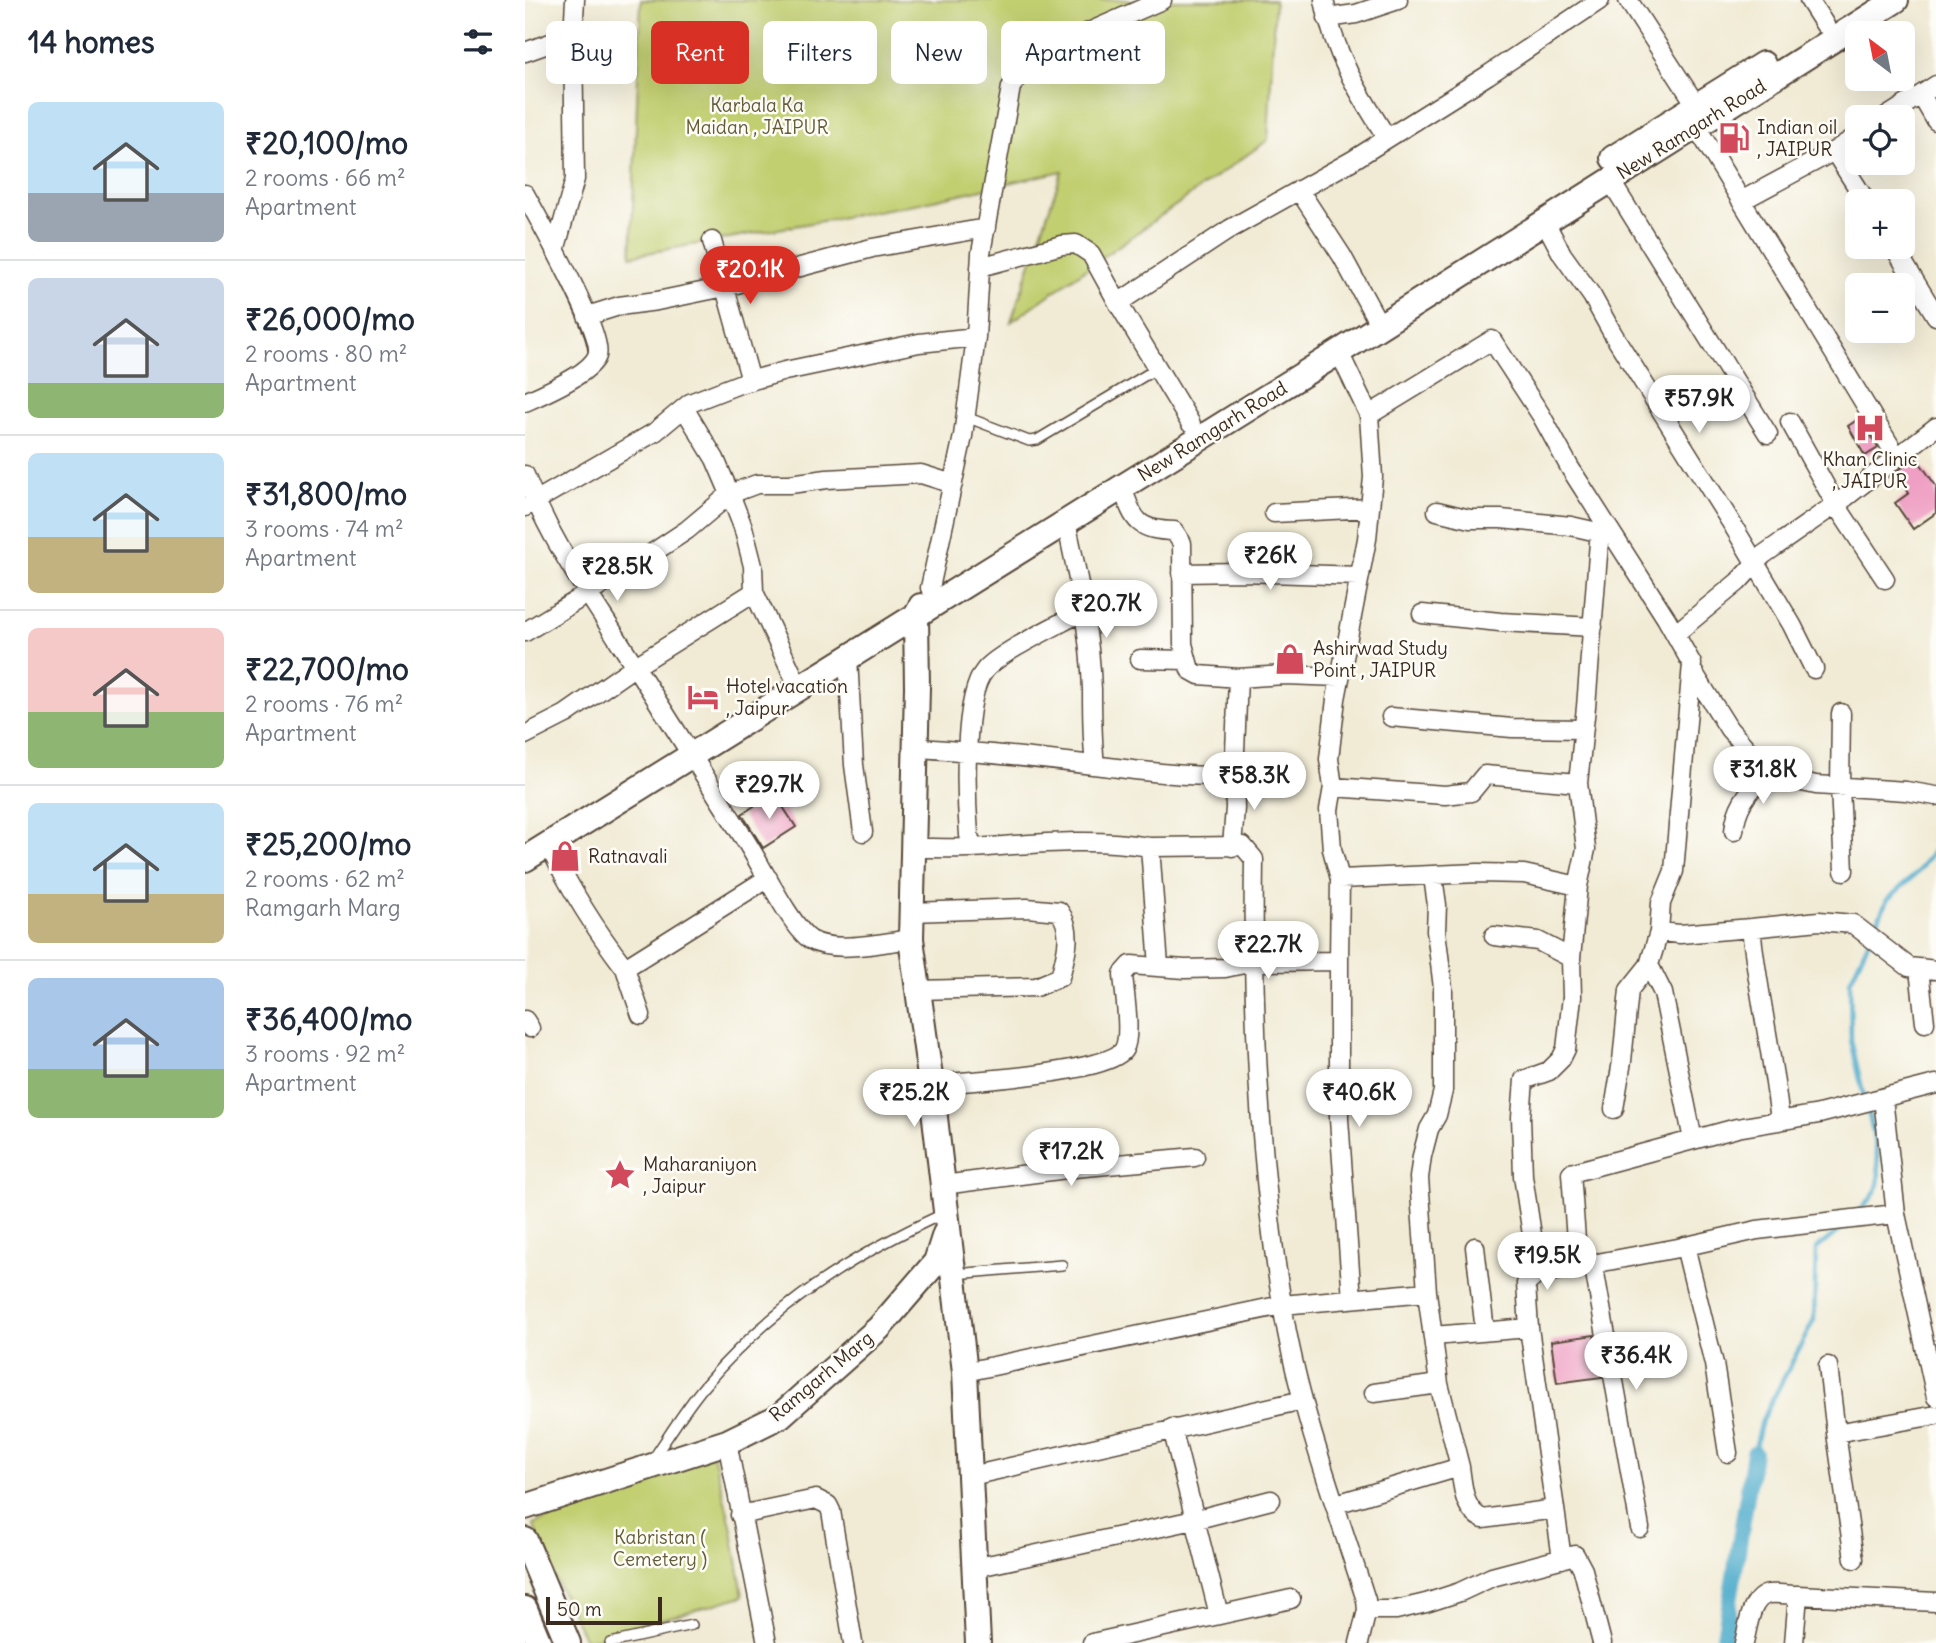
<!DOCTYPE html>
<meta charset="utf-8">
<style>
:root{--surface:#fff;--page:#f6f6f7;--text:#1f2937;--muted:#747a83;--line:#e0e1e3;--accent:#d93025}
body{margin:0;font-family:Delius,sans-serif;background:var(--page);color:var(--text);height:100vh;display:flex;flex-direction:column;font-size:26px;white-space:nowrap}
*{box-sizing:border-box;margin:0}
p{font-size:23px;color:var(--muted)}
.icon{flex:none;width:38px;height:38px;fill:none;stroke:currentColor;stroke-width:2;stroke-linecap:round;stroke-linejoin:round}
.map{position:relative;flex:1;overflow:hidden}
.side{display:flex;flex-direction:column;background:var(--surface);width:525px}
.side>*{flex:none}
.guide{position:absolute;left:21px;top:21px;width:665px;height:63px;display:flex;gap:14px}
.needle{width:46px;rotate:328deg}
.fabs{position:absolute;left:1320px;top:21px;display:grid;gap:14px}
.fabs a{display:grid;place-items:center;width:70px;height:70px;border-radius:10px;background:var(--surface);box-shadow:0 7px 28px #0002;font-size:35px}
.scale{position:absolute;left:21px;bottom:18px;width:116px;box-sizing:border-box;padding-left:7px;border:4px solid #3b2a1e;border-top:0;font-size:19px;line-height:24px;white-space:nowrap;color:#3b2a1e;-webkit-text-stroke:5px #fdfcf7;paint-order:stroke}
.price{position:absolute;translate:-50% -60px;padding:0 16px;border-radius:24px;background:#fff;color:#222;font-size:23px;line-height:46px;filter:drop-shadow(0 2px 4px #0008)}
.price::after{content:'';position:absolute;left:50%;top:42px;width:21px;height:16px;margin-left:-10px;background:inherit;clip-path:polygon(0 0,100% 0,50% 100%)}
.price.selected{background:var(--accent);color:#fff}
ul{padding:0;list-style:none}
li{display:flex;align-items:center;gap:21px;height:175px;padding:0 28px}
li+li{border-top:2px solid var(--line)}
li span{display:grid;place-items:center;flex:none;width:196px;height:140px;border-radius:10px;color:#555}
li>.icon{margin-inline-start:auto}
span .icon{width:84px;height:84px;fill:#fffc;stroke-width:1}
li b{font-size:30px}
h2{display:flex;justify-content:space-between;align-items:center;height:84px;padding:0 28px;font-size:30px}
.pill{padding:0 24px;border-radius:10px;background:var(--surface);box-shadow:0 7px 28px #0002;font-size:24px;line-height:63px}
.pill.selected{background:var(--accent);color:#fff}
main{display:flex;flex:1;min-height:0}
.map>svg:first-child{display:block}
.green{fill:#c2cf71;stroke:#7e7c48;stroke-width:2}
.lines{fill:none;stroke-linecap:round;stroke-linejoin:round}
.stream{stroke:#4caacb;stroke-width:4.5}
.canal{stroke:#4caacb;stroke-width:16}
.building{fill:#ef9fc3}
.lane-casing{stroke:#564739;stroke-width:12}
.street-casing{stroke:#564739;stroke-width:21}
.secondary-casing{stroke:#564739;stroke-width:28}
.lane{stroke:#fff;stroke-width:9}
.street{stroke:#fff;stroke-width:18}
.secondary{stroke:#fff;stroke-width:24}
.labels{text-anchor:middle;dominant-baseline:central;stroke-width:5;stroke-linejoin:round;paint-order:stroke}
.park-label{font-size:19px;fill:#645c37;stroke:#fdfcf7}
.poi-label{font-size:19px;fill:#3b2a1e;stroke:#fdfcf7;text-anchor:start}
.street-label{font-size:19px;fill:#3b2a1e;stroke:#fdfcf7}
</style>
<main>
<section class="side">
<h2>14 homes<svg class="icon" aria-label="filters" viewBox="0 0 24 24"><path d="M4 7h16M4 17h16"/><circle cx="9" cy="7" r="2"/><circle cx="15" cy="17" r="2"/></svg></h2>
<ul>
<li><span style="background:linear-gradient(#bfe0f5 65%,#9aa5b1 0)"><svg class="icon" aria-label="home" viewBox="0 0 24 24"><path d="M3 11l9-7 9 7M6 9v11h12V9"/></svg></span><div><b>₹20,100/mo</b><p>2 rooms · 66 m²</p><p>Apartment</p></div></li>
<li><span style="background:linear-gradient(#c9d6e8 75%,#8fb573 0)"><svg class="icon" aria-label="home" viewBox="0 0 24 24"><path d="M3 11l9-7 9 7M6 9v11h12V9"/></svg></span><div><b>₹26,000/mo</b><p>2 rooms · 80 m²</p><p>Apartment</p></div></li>
<li><span style="background:linear-gradient(#bfe0f5 60%,#c2b280 0)"><svg class="icon" aria-label="home" viewBox="0 0 24 24"><path d="M3 11l9-7 9 7M6 9v11h12V9"/></svg></span><div><b>₹31,800/mo</b><p>3 rooms · 74 m²</p><p>Apartment</p></div></li>
<li><span style="background:linear-gradient(#f6c9c9 60%,#8fb573 0)"><svg class="icon" aria-label="home" viewBox="0 0 24 24"><path d="M3 11l9-7 9 7M6 9v11h12V9"/></svg></span><div><b>₹22,700/mo</b><p>2 rooms · 76 m²</p><p>Apartment</p></div></li>
<li><span style="background:linear-gradient(#bfe0f5 65%,#c2b280 0)"><svg class="icon" aria-label="home" viewBox="0 0 24 24"><path d="M3 11l9-7 9 7M6 9v11h12V9"/></svg></span><div><b>₹25,200/mo</b><p>2 rooms · 62 m²</p><p>Ramgarh Marg</p></div></li>
<li><span style="background:linear-gradient(#a9c7e8 65%,#8fb573 0)"><svg class="icon" aria-label="home" viewBox="0 0 24 24"><path d="M3 11l9-7 9 7M6 9v11h12V9"/></svg></span><div><b>₹36,400/mo</b><p>3 rooms · 92 m²</p><p>Apartment</p></div></li>
</ul>
</section>
<div class="map">
<svg width="1411" height="1643" viewBox="0 0 1411 1643">
<rect width="100%" height="100%" fill="#fdfcf7"/>
<filter id="ink" filterUnits="userSpaceOnUse"><feTurbulence type="fractalNoise" baseFrequency=".0143" numOctaves="2"/><feDisplacementMap in="SourceGraphic" scale="14" xChannelSelector="R" yChannelSelector="G"/><feConvolveMatrix kernelMatrix="1 2 1 2 8 2 1 2 1" color-interpolation-filters="sRGB"/></filter>
<filter id="wash" filterUnits="userSpaceOnUse"><feTurbulence type="fractalNoise" baseFrequency=".00686" numOctaves="4" result="noise"/><feDisplacementMap in="SourceGraphic" scale="28" xChannelSelector="R" yChannelSelector="G"/><feGaussianBlur stdDeviation="1.57" result="paint"/><feColorMatrix in="noise" values="0 0 0 0 0 0 0 0 0 0 0 0 0 0 0 0 0 1.4 0 .05"/><feComposite in="paint" operator="in"/></filter>
<g filter="url(#wash)">
<rect width="100%" height="100%" fill="#f1ebd5"/>
<path class="green" d="M116,0H750L743,140L486,322L537,171L395,203L106,256Z
M188,1454L206,1525L218,1596L61,1641L31,1581L8,1524Z"/>
<g class="lines">
<path class="stream" d="M1348,932L1362,900L1392,873L1411,847
M1339,1097L1326,1040L1325,981L1344,940
M1334,1212C1341,1204 1351,1195 1353,1184C1357,1168 1346,1123 1342,1106
M1229,1453L1237,1420L1289,1320L1291,1249L1320,1226"/>
<path class="canal" d="M1198,1643L1229,1453"/>
</g>
<g id="blocks">
<path class="building" d="M1335,418L1353,448L1340,456L1323,426Z
M1391,457L1411,486V513L1388,529L1370,503L1384,493L1370,473Z
M249,793L271,827L238,848L217,814Z
M1069,1335L1077,1377L1032,1383L1026,1341Z"/>
</g>
</g>
<g filter="url(#ink)">
<use href="#blocks" fill-opacity="0" stroke="#564739" stroke-width="2"/>
<g class="lines">
<defs>
<path id="lane" d="M441,417L504,441L512,440L631,369
M430,1274L537,1265
M128,1459C145,1434 161,1407 181,1384C249,1305 326,1256 420,1213
M85,1643L167,1625"/>
<path id="street" d="M799,0C809,54 833,92 862,138
M1103,0L1177,114
M1284,0L1300,25
M802,18L831,14L873,0
M0,52L48,35
M1396,95L1411,121
M1361,117L1411,85
M1171,126L1372,457
M1309,151L1341,201
M1085,180L1243,434
M774,190L817,256L855,326
M0,194C13,218 80,336 72,356C65,374 18,394 0,402
M1216,201L1309,151L1332,136
M1020,222L1037,254L1067,296L1088,334L1207,524L1267,625L1289,669
M187,241L226,381
M1369,247L1411,316
M30,251L50,179L48,35L50,0
M455,267L537,245L551,244L566,254L593,303
M62,316L94,306L132,301L200,287L347,248L461,228
M814,352L844,415L967,340L1016,415L1045,468L1141,618L1167,664L1149,871L1136,903L1134,932L1155,934L1226,928C1233,993 1248,1056 1255,1121
M159,408L190,459L205,494L218,527L228,566L229,592L268,675
M1265,422L1311,505L1360,579
M666,424L593,303L705,229L828,160L963,75L1075,0
M0,475C25,540 60,588 97,646C139,711 180,777 222,843C236,865 267,928 286,940C309,954 361,942 386,939
M0,507L130,432L165,403L214,384L260,371L394,343L451,337
M912,511L945,519H976L1046,526L1077,533
M749,513L845,508
M541,522C553,576 565,633 567,689C567,715 567,739 570,765
M657,573L717,572L834,576
M405,588L438,436L451,337L456,253L486,87L500,68L534,45L637,0
M897,614L975,622L1068,627
M0,632L108,566L162,530L205,494L232,484H265L302,479L396,474L428,484
M1150,634L1213,582L1238,555L1321,497L1411,427
M323,658L329,765L338,832
M615,659L662,660
M1167,670L1204,729L1245,775L1291,785L1381,791L1411,796
M713,678L760,675L815,677
M1316,713L1315,787L1319,871
M866,717L987,728L1058,729
M0,735L41,714L103,671L229,592
M390,748C450,751 509,758 568,765C616,771 661,777 709,776L713,678L674,675L665,670L658,644L657,543L649,531C611,530 609,520 597,487
M808,787L920,795L946,792L960,775L1053,783
M1209,831C1211,804 1225,791 1242,771
M23,844C45,889 70,929 100,968
M707,847L710,808L709,776
M388,848C413,848 439,849 464,847C518,843 571,838 625,847
M447,848L444,835C441,799 437,697 460,670C475,652 535,624 558,611
M815,879L953,873L999,874L1053,886
M387,912L502,908L534,911C549,931 541,954 535,977L511,987L393,990
M1226,928L1294,921L1328,924L1384,967L1411,970
M969,936L1013,941L1046,958
M814,961V1119L827,1299
M1124,965L1138,993L1168,1140
M634,966L625,847L718,846L729,859C727,1007 733,1157 757,1304C773,1405 810,1503 841,1600L842,1610L834,1643
M1394,969L1400,1023
M116,1015L100,968L243,878
M0,1020L5,1028
M406,1084C437,1082 587,1073 599,1049C607,1034 599,992 598,974L606,965L660,969L700,968L728,962L814,961L815,879L807,849L804,810L808,787L804,759L811,699L842,539L848,477L844,415
M1358,1098L1371,1214
M1089,1109L1097,1061L1104,990L1124,965L1134,932
M418,1185L549,1168L670,1157
M1160,1246L1189,1364L1203,1453
M950,1247L960,1331
M1068,1262L1115,1528
M1053,1266L1046,1173L1212,1128L1294,1114L1411,1084
M1013,1274L1153,1248L1232,1230L1371,1214L1411,1397
M902,1292L894,1178L897,1156L904,1129L912,1115L918,1091V988L911,931L912,905L908,877
M908,1336L1004,1328
M1303,1366L1311,1433
M440,1372L757,1305L902,1292L914,1384L935,1467L811,1504
M849,1393L914,1384
M647,1428L694,1615
M202,1442L242,1643
M935,1467C938,1487 938,1510 958,1519L1030,1509L1037,1559
M446,1476L778,1400
M1030,1509L1004,1328L1001,1284L1013,1274L998,1176L996,1117L999,1080L1024,1071L1036,1059L1041,1049L1047,997L1046,958L1053,886L1061,849L1053,783L1061,707L1074,542L1080,523
M215,1515L291,1499L303,1505L306,1511L328,1643
M1329,1559L1311,1433L1411,1415
M449,1568L669,1520L746,1500
M842,1610H871L901,1603L935,1592L967,1577L1050,1555L1058,1570L1077,1643
M567,1643L766,1599
M1219,1643C1223,1628 1225,1597 1244,1594C1253,1593 1264,1595 1273,1595
M1269,1643L1273,1595L1411,1602"/>
<path id="secondary" d="M1088,158L1238,64
M396,606L391,615L392,687L386,939L406,1084L440,1372L453,1643
M0,859L814,352L1371,0
M0,1507L202,1442L255,1416L354,1328L411,1262L420,1234
M0,1540L43,1643
M0,1609L14,1643"/>
</defs>
<use href="#lane" class="lane-casing"/>
<use href="#street" class="street-casing"/>
<use href="#secondary" class="secondary-casing"/>
<use href="#lane" class="lane"/>
<use href="#street" class="street"/>
<use href="#secondary" class="secondary"/>
</g>
</g>
<defs>
<symbol id="fuel-bare" viewBox="-9 -9 18 18"><path d="M-5.5-6h7V0h2V4h1.3V-2.5L3-4.5l.8-.8L6-3V5H2.5V1h-1V6h-7ZM-4.2-4.7v3.2H.2V-4.7Z" fill="#d1495b" stroke="#fdfcf7" stroke-width="2.5" paint-order="stroke"/></symbol>
<symbol id="hospital-bare" viewBox="-9 -9 18 18"><path d="M-5-5h3v3.5h4V-5h3V5h-3V1.5h-4V5h-3Z" fill="#d1495b" stroke="#fdfcf7" stroke-width="2.5" paint-order="stroke"/></symbol>
<symbol id="shop-bare" viewBox="-9 -9 18 18"><path d="M-5-2.5h2.3a2.7 3.5 0 0 1 5.4 0H5L5.5 6h-11ZM-1.5-2.5h3a1.5 2.3 0 0 0-3 0Z" fill="#d1495b" stroke="#fdfcf7" stroke-width="2.5" paint-order="stroke"/></symbol>
<symbol id="hotel-bare" viewBox="-9 -9 18 18"><path d="M-6-4.5h1.5V1H6V5H4.5V3h-9V5H-6ZM-4 0a1.8 1.8 0 1 1 3.6 0ZM.5 0V-2.5h3Q6-2.5 6 0Z" fill="#d1495b" stroke="#fdfcf7" stroke-width="2.5" paint-order="stroke"/></symbol>
<symbol id="sight-bare" viewBox="-9 -9 18 18"><path d="M0-6L1.8-2.2L6-1.7L2.9 1.2L3.7 5.4L0 3.3L-3.7 5.4L-2.9 1.2L-6-1.7L-1.8-2.2Z" fill="#d1495b" stroke="#fdfcf7" stroke-width="2.5" paint-order="stroke"/></symbol>
</defs>
<g fill-rule="evenodd">
<use href="#fuel-bare" x="1187" y="116" width="44" height="44"/>
<use href="#hospital-bare" x="1323" y="406" width="44" height="44"/>
<use href="#shop-bare" x="743" y="637" width="44" height="44"/>
<use href="#hotel-bare" x="156" y="675" width="44" height="44"/>
<use href="#shop-bare" x="18" y="834" width="44" height="44"/>
<use href="#sight-bare" x="73" y="1153" width="44" height="44"/>
</g>
<g class="labels">
<g class="park-label">
<text x="232" y="105">Karbala Ka<tspan x="232" dy="22">Maidan , JAIPUR</tspan></text>
<text x="135" y="1537">Kabristan (<tspan x="135" dy="22">Cemetery )</tspan></text>
</g>
<g class="poi-label">
<text x="1232" y="127">Indian oil<tspan x="1232" dy="22">, JAIPUR</tspan></text>
<text x="1345" y="459" text-anchor="middle">Khan Clinic<tspan x="1345" dy="22">, JAIPUR</tspan></text>
<text x="788" y="648">Ashirwad Study<tspan x="788" dy="22">Point , JAIPUR</tspan></text>
<text x="201" y="686">Hotel vacation<tspan x="201" dy="22">, Jaipur</tspan></text>
<text x="63" y="856">Ratnavali</text>
<text x="118" y="1164">Maharaniyon<tspan x="118" dy="22">, Jaipur</tspan></text>
</g>
<g class="street-label">
<text transform="translate(1166 129) rotate(-32)">New Ramgarh Road</text>
<text transform="translate(687 431) rotate(-32)">New Ramgarh Road</text>
<text transform="translate(296 1376) rotate(-40)">Ramgarh Marg</text>
</g>
</g>
</svg>
<div class="fabs">
<a><svg class="needle" viewBox="-14 -14 28 28"><path d="M0-13l5 13h-10z" fill="#e53935"/><path d="M0 13l5-13h-10z" fill="#747a83"/></svg></a>
<a><svg class="icon" aria-label="locate" viewBox="0 0 24 24"><circle cx="12" cy="12" r="6"/><path d="M12 2v4M12 18v4M2 12h4M18 12h4"/></svg></a>
<a>+</a>
<a>−</a>
</div>
<div class="scale">50 m</div>
<b class="price selected" style="left:225px;top:306px">₹20.1K</b>
<b class="price" style="left:1174px;top:435px">₹57.9K</b>
<b class="price" style="left:745px;top:592px">₹26K</b>
<b class="price" style="left:92px;top:603px">₹28.5K</b>
<b class="price" style="left:581px;top:640px">₹20.7K</b>
<b class="price" style="left:1238px;top:806px">₹31.8K</b>
<b class="price" style="left:729px;top:812px">₹58.3K</b>
<b class="price" style="left:244px;top:821px">₹29.7K</b>
<b class="price" style="left:743px;top:981px">₹22.7K</b>
<b class="price" style="left:389px;top:1129px">₹25.2K</b>
<b class="price" style="left:834px;top:1129px">₹40.6K</b>
<b class="price" style="left:546px;top:1188px">₹17.2K</b>
<b class="price" style="left:1022px;top:1292px">₹19.5K</b>
<b class="price" style="left:1111px;top:1392px">₹36.4K</b>
<div class="guide">
<a class="pill">Buy</a>
<a class="pill selected">Rent</a>
<a class="pill">Filters</a>
<a class="pill">New</a>
<a class="pill">Apartment</a>
</div>
</div>
</main>
